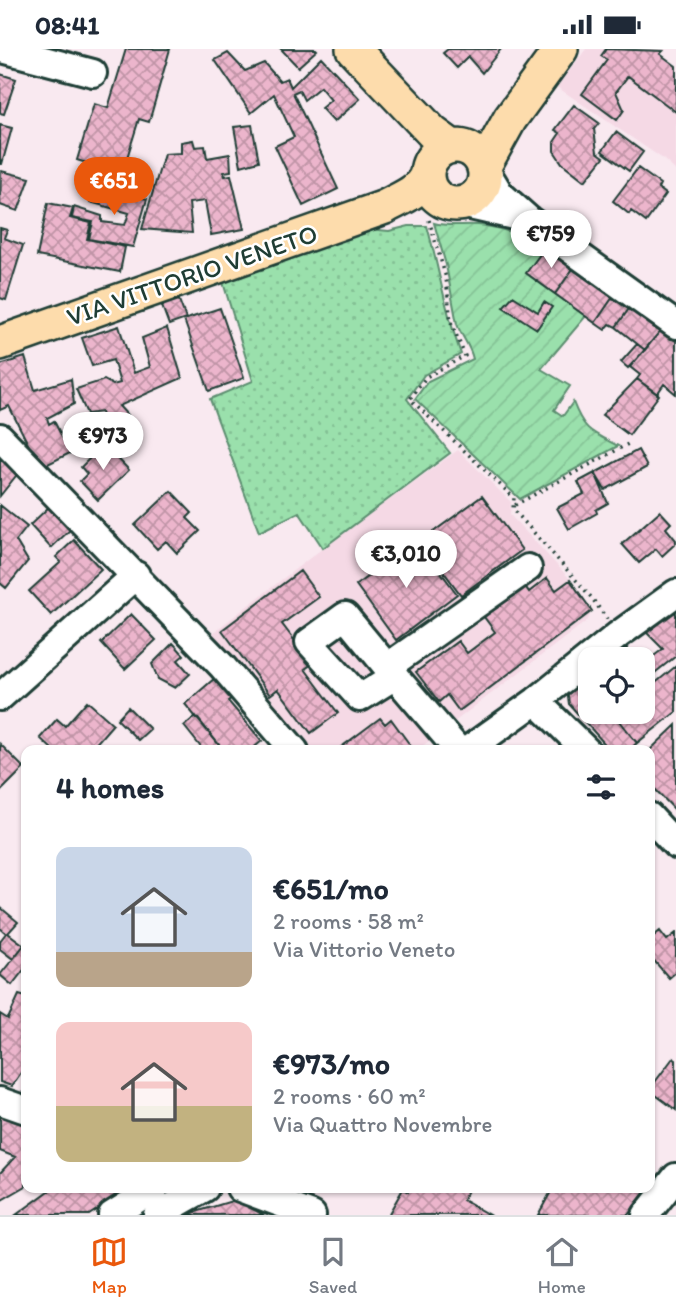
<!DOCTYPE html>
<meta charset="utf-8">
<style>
:root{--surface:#fff;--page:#f2f2f3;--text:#1f2937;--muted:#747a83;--line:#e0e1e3;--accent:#ea580c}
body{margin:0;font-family:Itim,sans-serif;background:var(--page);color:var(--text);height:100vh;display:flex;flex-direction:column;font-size:26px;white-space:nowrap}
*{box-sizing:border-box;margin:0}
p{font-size:23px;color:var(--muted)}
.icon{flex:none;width:38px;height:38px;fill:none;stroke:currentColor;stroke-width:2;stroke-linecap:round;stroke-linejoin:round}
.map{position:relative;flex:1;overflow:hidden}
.panel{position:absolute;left:21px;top:696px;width:634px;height:448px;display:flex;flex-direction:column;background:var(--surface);border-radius:14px;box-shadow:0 2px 5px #0004}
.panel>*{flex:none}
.fabs{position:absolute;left:578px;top:598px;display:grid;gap:14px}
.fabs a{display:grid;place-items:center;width:77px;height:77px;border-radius:14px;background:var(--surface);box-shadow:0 2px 5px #0004;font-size:35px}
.price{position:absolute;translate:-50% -60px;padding:0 16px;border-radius:24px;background:#fff;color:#222;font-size:23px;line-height:46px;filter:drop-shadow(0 2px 4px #0008)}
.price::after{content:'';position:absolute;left:50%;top:42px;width:21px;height:16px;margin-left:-10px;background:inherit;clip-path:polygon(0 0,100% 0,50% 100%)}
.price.on{background:var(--accent);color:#fff}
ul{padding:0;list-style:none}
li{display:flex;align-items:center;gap:21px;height:175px;padding:0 35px}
li span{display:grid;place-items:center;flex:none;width:196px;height:140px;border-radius:14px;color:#555}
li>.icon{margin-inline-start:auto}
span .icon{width:84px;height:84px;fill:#fffc;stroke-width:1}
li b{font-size:30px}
h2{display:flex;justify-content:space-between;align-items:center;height:84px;padding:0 35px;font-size:30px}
.status{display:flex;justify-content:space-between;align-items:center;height:49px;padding:0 35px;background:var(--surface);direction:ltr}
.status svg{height:19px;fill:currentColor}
.tabs{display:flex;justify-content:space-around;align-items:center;height:98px;border-top:2px solid var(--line);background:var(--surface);font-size:19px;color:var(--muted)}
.tabs a{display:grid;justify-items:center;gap:4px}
.tabs .on{color:var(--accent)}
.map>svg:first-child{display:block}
.built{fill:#f5d9e5}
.grass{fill:url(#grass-dots);stroke:#5c8e70;stroke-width:2}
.garden{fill:url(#garden-furrows);stroke:#5c8e70;stroke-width:2}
.building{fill:url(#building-cross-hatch);stroke:#1f3d34;stroke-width:2}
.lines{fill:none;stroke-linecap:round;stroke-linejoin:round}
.minor-casing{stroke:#1f3d34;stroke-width:32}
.major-casing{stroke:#1f3d34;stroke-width:38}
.path{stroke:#1f3d34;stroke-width:3.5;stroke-dasharray:2 5;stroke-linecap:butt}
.minor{stroke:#fff;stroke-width:26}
.major{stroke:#fddcac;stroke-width:33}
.labels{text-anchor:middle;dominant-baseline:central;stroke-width:5;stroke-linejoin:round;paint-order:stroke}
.street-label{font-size:26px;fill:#1f3d34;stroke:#fff}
</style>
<div class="status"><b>08:41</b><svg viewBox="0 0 49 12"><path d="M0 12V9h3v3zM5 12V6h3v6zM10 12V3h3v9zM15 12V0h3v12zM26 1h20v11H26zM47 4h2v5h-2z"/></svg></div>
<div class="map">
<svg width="676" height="1166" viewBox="0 0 676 1166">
<defs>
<pattern id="grass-dots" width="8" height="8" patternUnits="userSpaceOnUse" patternTransform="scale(1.75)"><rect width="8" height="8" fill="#9ae0ac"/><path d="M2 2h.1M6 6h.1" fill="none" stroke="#84c195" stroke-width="1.8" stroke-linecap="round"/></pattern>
<pattern id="garden-furrows" width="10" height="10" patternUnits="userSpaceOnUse" patternTransform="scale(1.75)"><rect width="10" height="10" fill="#9ae0ac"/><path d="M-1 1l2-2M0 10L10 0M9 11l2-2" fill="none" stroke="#84c195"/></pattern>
<pattern id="building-cross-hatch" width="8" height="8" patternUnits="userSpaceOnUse" patternTransform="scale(1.75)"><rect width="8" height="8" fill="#ecb5cc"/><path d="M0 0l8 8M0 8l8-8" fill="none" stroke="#bf94a6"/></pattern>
</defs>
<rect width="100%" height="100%" fill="#f9e9f0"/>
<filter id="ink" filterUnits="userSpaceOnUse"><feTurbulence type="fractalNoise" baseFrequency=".0143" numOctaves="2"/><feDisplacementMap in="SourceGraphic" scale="14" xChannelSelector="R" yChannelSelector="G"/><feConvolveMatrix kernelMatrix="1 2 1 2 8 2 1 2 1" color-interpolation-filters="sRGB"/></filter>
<g filter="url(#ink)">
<path class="built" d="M586,0H654L676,17V122L663,110L557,38Z
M458,401L511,453L510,466L571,531L592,561L588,571L416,702H306L207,588L323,499Z"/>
<path class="grass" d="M409,177H427C439,219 445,263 461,305L424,326L407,350L450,404L323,499L299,463L259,483L210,350L253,332L222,230L368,180L389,182Z"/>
<path class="garden" d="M434,174C449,178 462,175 478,176C502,178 524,188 547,196L527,225L586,267L541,320L570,337L554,361L563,367L573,353C584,382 591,383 618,397L520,450L415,350L428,332L473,310C470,296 461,287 457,275L446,216Z"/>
<path class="building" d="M126,0H170L149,73L139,70L122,125L77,111L94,55L108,59Z
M281,0H316L317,1L298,18Z
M448,0H501L482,24L468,8L457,19L443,4Z
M606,0L663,2L660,5L676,17V63L628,27L616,43L624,61L617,71L582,45L607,11L601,7Z
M228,4L245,22L264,14L280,32L287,29L291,38L321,8L360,50L334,73L321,59L331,51L320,38L304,51L299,41L293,44L338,140L303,157L275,97L294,88L274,45L251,64L215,11Z
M0,25L16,30L4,65L0,64Z
M574,56L599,74L594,80L597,103L604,108L585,132L562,114L554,102V93L560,84L555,81Z
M0,76L12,79L2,115H0Z
M252,76L259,112L241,117L234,78Z
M616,83L643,103L629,122L602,102Z
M193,91L195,98L205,97L207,109L230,105L231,122L224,123L225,127L231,126L244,180L211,186L205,152L189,154L192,184L142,180L164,105L181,104V93Z
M638,119L660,135L658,139L666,145L646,173L631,162L629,165L613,152Z
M1,122L30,129L18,162L0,156Z
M95,136L147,150L133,198L89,190L93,173L72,169L74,158L102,167V173L125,176L129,164L90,153Z
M48,154L73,159L70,169L91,174L87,190L125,198L120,223L37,207Z
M0,179L7,181L4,189L23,196L6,251L0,249Z
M547,196L575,217L555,245L526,224Z
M575,217L615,245L595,274L555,245Z
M615,245L631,257L616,278L610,275L605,281L595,274Z
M513,247L538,263L544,253L552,258L537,280L503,258Z
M179,251L186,270L169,276L162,257Z
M631,257L661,281L645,301L616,278Z
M220,259L244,329L209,342L184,271Z
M119,277L134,324L150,318L142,289L167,279L182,329L119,357L129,368L103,372L101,363L87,365L76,340L104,331L113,336L120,334L113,311L92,317L82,289Z
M661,281L676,292V345L664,335L657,345L637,330L640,326L630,318Z
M637,295L645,301L628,319L621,313Z
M25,308L35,341L71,330L74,355L47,369L49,375L54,372L70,404L40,419L9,357L0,361V316Z
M637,330L659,346L629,386L602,366Z
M104,395L129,421L98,451L80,432L87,425L81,418Z
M0,400L23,418L0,447Z
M638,401L647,418L605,441L595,424Z
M595,424L608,454L596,461L597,464L569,480L557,459L584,445L578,433Z
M171,442L192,464L187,469L200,482L177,504L166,492L157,500L135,476Z
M482,447L522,501L461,546L421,492Z
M0,456L27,478L16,492L28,512L6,539L0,534Z
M51,456L72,479L51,499L30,476Z
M660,462L671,474L666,479L676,491V494L662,507L656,500L639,514L622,495Z
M74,491L101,520L51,566L29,542L61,513L56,508Z
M417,491L457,545L396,591L356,536Z
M300,522L319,548L282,575L312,615L305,620L338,664L311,684L278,640L270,646L222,581Z
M547,529L556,541L570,531L592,562L459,662L447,646L439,653L416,623L458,592L467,604L495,583L484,568L525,537L529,543Z
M676,553V607L642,634V616L663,600L640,577Z
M131,565L156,591L125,620L101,594Z
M173,594L184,606L178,611L190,625L175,639L158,630L152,615Z
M623,595L636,611H603Z
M676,617V663L637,694L615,667L619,663H642V645Z
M590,622V663H613L637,694L628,702H611L569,655L567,640Z
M215,629L232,649L228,652L262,692L250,702H224L185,655Z
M87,652L113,675L93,698L98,702H54L40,689L57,670L65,677Z
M128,658L150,680L138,691L117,670Z
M196,667L224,702H204L184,677Z
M380,669L385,675L391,670L413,700L336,702Z
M676,676V762L649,734V702Z
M0,695L24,719L0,743Z
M0,858L18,873L8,884L24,896L13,910L0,900V892L6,884L0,879Z
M660,882L667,891L676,884V923L669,929L649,906V891Z
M24,896L26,898V918L12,936L0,926Z
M19,946L26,948V1016L12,1037L0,1033V965L8,970Z
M673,1009L676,1011V1061L649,1041Z
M0,1060L26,1067V1137L0,1152V1124L15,1108L0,1102Z
M47,1139H144L109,1153L89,1166H16L49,1142Z
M409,1139H469L463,1151L489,1166H388L403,1140L408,1143Z
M553,1139H648L628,1166H538Z
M235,1151L264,1166H186Z"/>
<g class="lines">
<defs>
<path id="minor" d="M2,0L93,24
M485,120L500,145L528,170L676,276
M461,155L523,169
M0,388L222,617L295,702
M387,618L345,567L309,593L360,649L395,627
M0,648L136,526
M536,652L587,702
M459,702L387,618L528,519
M466,702L536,652L618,586L676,544
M649,767L676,796
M0,1052L26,1061
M240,1139L312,1166
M112,1166L155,1139
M157,1166L205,1139
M646,1166L676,1128"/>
<path id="major" d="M353,0L433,84L451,97
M427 126a29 29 0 1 1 58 0a29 29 0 1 1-58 0Z
M484,117L510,70L561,0
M0,294L385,158C401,149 421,143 427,124"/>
</defs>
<use href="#minor" class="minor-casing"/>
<use href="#major" class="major-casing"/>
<path class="path" d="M429,171L446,229L451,273L465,307L426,328L410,350L514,449L513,460L591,548L607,570
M515,456L628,395"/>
<use href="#minor" class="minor"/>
<use href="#major" class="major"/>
</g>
</g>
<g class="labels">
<g class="street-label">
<text transform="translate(192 226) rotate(-19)">VIA VITTORIO VENETO</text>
</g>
</g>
</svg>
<div class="fabs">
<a><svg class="icon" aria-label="locate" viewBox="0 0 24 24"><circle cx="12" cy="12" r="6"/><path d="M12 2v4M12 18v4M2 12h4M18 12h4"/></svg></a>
</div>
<b class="price on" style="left:114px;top:168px">€651</b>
<b class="price" style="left:551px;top:221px">€759</b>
<b class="price" style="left:103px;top:423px">€973</b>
<b class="price" style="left:406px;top:541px">€3,010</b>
<section class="panel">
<h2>4 homes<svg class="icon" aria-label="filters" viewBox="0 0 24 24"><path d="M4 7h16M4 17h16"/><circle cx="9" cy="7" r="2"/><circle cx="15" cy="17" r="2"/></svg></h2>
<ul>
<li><span style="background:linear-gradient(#c9d6e8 75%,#b9a48a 0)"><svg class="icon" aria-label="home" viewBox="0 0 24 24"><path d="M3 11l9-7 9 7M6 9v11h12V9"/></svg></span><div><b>€651/mo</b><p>2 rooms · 58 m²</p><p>Via Vittorio Veneto</p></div></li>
<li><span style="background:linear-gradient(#f6c9c9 60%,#c2b280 0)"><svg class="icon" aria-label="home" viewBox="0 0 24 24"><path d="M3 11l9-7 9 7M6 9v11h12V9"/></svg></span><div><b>€973/mo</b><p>2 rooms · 60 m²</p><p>Via Quattro Novembre</p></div></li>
</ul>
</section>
</div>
<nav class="tabs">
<a class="on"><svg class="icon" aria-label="map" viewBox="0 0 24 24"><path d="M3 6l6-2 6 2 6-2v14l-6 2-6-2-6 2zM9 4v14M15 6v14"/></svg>Map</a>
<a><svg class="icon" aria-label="saved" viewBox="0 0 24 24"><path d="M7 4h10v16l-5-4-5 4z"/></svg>Saved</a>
<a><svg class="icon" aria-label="home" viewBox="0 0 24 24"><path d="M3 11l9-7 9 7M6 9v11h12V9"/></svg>Home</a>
</nav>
